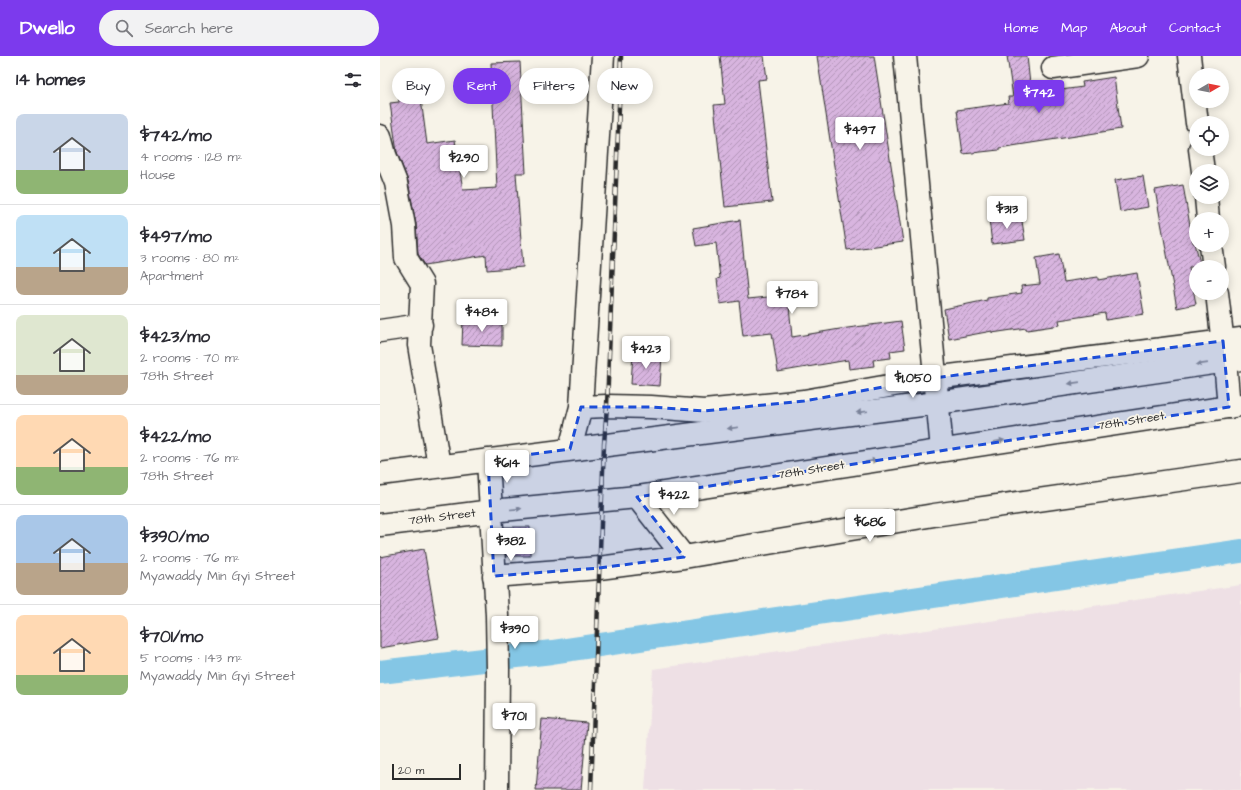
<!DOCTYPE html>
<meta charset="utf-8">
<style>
:root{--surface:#fff;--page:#f2f2f3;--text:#2b2b33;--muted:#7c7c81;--line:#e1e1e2;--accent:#7c3aed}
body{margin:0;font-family:"Architects Daughter",sans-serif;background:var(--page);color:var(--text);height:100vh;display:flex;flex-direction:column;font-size:15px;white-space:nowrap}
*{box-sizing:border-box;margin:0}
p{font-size:13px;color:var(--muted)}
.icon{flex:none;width:22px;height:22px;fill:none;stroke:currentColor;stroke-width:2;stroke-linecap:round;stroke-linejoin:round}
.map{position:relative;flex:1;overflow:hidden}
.panel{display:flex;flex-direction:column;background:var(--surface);width:380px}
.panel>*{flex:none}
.banner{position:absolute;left:12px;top:12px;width:380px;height:36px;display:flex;gap:8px}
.needle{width:26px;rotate:80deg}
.controls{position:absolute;left:809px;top:12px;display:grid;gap:8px}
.controls a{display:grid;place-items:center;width:40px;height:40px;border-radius:50%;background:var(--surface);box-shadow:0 2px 10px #0003;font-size:20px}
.scale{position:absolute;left:12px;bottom:10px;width:69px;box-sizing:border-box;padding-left:4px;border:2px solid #2b2b2b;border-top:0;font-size:11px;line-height:14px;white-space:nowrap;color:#2b2b2b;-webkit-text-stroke:3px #f7f3e8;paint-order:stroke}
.price{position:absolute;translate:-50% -34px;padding:0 9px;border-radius:4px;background:#fff;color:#222;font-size:13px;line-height:26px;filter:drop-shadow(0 1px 2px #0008)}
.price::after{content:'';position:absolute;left:50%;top:24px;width:12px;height:9px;margin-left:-6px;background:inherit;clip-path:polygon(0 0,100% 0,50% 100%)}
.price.current{background:var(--accent);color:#fff}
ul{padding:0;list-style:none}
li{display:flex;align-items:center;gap:12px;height:100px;padding:0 16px}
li+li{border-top:1px solid var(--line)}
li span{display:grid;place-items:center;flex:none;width:112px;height:80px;border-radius:8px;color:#555}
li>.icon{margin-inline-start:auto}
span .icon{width:48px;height:48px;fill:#fffc;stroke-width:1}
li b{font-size:17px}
h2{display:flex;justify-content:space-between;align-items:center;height:48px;padding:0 16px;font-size:17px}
.chip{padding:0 14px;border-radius:18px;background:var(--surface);box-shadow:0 2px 10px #0003;font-size:14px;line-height:36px}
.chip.current{background:var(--accent);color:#fff}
header{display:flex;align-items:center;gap:24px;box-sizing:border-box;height:56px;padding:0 20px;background:var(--accent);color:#fff}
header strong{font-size:19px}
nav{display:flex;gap:22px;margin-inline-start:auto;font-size:14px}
.search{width:280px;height:36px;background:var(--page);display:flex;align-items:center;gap:10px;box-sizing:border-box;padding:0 14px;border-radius:22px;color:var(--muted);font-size:15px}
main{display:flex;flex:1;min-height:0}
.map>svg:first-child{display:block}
.built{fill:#eee0e5}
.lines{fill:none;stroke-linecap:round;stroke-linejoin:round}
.canal{stroke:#84c6e5;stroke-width:24}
.building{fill:url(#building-hatch);stroke:#2b2b2b}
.minor-casing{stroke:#2b2b2b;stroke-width:25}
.major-casing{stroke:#2b2b2b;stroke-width:25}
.minor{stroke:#f7f3e8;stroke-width:22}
.major{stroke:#f7f3e8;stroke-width:22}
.rail-casing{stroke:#2b2b2b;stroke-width:4.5}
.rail{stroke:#f7f3e8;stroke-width:3;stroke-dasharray:9;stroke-linecap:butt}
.oneway{fill:#918f8a}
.marked{fill:#1d4ed8;fill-opacity:0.2;stroke:#1d4ed8;stroke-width:3;stroke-dasharray:8 5;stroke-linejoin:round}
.labels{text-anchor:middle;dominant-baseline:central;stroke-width:3.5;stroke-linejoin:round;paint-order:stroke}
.street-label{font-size:12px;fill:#2b2b2b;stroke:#f7f3e8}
</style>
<header>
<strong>Dwello</strong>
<div class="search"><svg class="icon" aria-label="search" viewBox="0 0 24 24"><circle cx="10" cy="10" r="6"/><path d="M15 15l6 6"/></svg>Search here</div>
<nav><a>Home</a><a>Map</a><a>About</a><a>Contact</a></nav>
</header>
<main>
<section class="panel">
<h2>14 homes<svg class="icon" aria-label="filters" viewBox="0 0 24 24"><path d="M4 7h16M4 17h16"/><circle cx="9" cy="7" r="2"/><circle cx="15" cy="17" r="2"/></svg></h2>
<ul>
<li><span style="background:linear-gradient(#c9d6e8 70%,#8fb573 0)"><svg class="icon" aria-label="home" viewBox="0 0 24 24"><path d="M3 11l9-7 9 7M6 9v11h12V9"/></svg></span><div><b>$742/mo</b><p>4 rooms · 128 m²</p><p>House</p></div></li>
<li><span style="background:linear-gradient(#bfe0f5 65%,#b9a48a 0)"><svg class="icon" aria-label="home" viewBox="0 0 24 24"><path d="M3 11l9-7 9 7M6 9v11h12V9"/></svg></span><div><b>$497/mo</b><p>3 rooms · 80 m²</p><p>Apartment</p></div></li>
<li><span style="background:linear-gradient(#dfe7d0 75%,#b9a48a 0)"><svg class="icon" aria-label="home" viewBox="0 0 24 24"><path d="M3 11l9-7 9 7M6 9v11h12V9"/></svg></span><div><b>$423/mo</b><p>2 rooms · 70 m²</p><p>78th Street</p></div></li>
<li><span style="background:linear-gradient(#ffd9b3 65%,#8fb573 0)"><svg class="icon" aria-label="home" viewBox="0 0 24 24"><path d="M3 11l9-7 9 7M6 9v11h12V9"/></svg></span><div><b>$422/mo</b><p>2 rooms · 76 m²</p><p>78th Street</p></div></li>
<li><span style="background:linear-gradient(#a9c7e8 60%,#b9a48a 0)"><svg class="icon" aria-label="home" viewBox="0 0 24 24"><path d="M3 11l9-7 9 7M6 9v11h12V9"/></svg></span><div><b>$390/mo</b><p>2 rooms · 76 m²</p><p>Myawaddy Min Gyi Street</p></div></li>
<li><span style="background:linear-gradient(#ffd9b3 75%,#8fb573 0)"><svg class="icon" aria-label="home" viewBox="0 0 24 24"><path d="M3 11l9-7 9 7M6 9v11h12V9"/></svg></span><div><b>$701/mo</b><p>5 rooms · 143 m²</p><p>Myawaddy Min Gyi Street</p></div></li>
</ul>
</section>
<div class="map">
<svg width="861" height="734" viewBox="0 0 861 734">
<defs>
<pattern id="building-hatch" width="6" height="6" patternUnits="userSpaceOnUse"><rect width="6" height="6" fill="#d8b5df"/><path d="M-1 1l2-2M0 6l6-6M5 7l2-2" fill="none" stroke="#af93b5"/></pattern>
</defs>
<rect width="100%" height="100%" fill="#f7f3e8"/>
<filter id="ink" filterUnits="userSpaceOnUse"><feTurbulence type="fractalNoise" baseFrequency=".025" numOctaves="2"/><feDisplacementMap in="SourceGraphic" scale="8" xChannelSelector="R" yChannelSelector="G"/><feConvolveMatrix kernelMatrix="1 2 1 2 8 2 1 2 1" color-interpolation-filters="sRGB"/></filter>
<g filter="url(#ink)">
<path class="built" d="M861,529V734H265L273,613Z"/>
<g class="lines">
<path class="canal" d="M0,616L172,596L861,495"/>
</g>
<path class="building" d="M340,0H384L387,23L378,24L392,146L345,151L334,49L345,48Z
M437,0H494L523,186L467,194Z
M627,0H647L651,38L703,31L702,26L734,21L741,73L619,92V94L583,98L577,54L629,47L628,41H633Z
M140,6L146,117H136L143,211L107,214L106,199L45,209L38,198L36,168L28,125L17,96L14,76L10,47L19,46L17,19L37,18L40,43H41L47,88L75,84L83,134L117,132L111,7Z
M763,120L768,151L740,156L735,124Z
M803,129L813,187H815L821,211H809L816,248L797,252L775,134Z
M641,159L645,184L612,188L609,163Z
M360,164L368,243L408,239L412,281L460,273L521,265L525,293L510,295L511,302L493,304L494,310L469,313L468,304L398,316L392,277L363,280L359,245L340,248L337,223L340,222L336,187L316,190L313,172Z
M679,198L684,226L718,221V224L757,217L764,258L726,264L725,257L679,264L680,269L647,274L646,272L612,277V275L569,283L564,253L607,244V242L642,237L641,230L660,228L656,202Z
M83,263L122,264V290L82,289Z
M253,297L282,299L280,330L251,328Z
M124,471H150V500H126Z
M44,493L59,582L0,592V501Z
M162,663L207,667L201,734H156Z"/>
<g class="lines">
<defs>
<path id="minor" d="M525,0L562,394
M809,0L817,67
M673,12L758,0
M0,80L5,99L16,127L24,170L26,202L42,228L39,289L59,410
M820,93L823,115
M826,141L828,163
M831,189L834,211
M837,237L845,305L849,351
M0,275L41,269
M201,351L227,350L271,351L324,355L424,345L554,322L861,283
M190,393L201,351L223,0
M257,441L304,501
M114,520L219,512L304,501L554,459L861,415"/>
<path id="major" d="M108,404L117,559L118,613L117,734
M0,418L557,347L861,303
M0,469L112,455L257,441L861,349"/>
</defs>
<use href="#minor" class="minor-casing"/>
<use href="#major" class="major-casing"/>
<use href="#minor" class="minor"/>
<use href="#major" class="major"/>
<defs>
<path id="rail" d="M211,734L224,388L227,350L241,0"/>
</defs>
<use href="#rail" class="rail-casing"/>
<use href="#rail" class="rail"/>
</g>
<defs><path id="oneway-solid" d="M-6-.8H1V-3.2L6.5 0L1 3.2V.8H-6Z"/></defs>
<g class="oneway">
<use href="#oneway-solid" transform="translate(822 308) rotate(172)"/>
<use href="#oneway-solid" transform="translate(694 327) rotate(172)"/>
<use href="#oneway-solid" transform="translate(482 356) rotate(173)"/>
<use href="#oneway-solid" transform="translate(353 372) rotate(173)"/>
<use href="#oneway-solid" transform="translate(619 385) rotate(-9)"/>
<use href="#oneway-solid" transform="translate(491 405) rotate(-9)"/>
<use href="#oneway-solid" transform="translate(348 427) rotate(-9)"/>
<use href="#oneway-solid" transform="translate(136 453) rotate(-5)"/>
</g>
</g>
<path class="marked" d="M843,285L849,351L257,441L304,501L219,512L114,520L108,404L190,393L201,351H271L324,355L424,345L554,322Z"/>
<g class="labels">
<g class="street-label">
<text transform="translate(751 365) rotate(-9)">78th Street</text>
<text transform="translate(431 414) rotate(-9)">78th Street</text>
<text transform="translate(62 461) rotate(-7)">78th Street</text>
</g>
</g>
</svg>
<div class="controls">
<a><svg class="needle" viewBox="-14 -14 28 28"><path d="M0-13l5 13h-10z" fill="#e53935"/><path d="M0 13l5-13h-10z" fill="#7c7c81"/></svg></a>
<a><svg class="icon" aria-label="locate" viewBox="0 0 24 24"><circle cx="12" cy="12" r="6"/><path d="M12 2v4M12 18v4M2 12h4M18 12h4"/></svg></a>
<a><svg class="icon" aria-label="layers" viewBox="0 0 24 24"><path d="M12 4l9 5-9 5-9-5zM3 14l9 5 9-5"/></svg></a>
<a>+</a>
<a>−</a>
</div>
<div class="scale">20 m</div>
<b class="price current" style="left:659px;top:58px">$742</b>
<b class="price" style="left:480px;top:95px">$497</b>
<b class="price" style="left:84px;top:123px">$290</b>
<b class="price" style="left:627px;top:174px">$313</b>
<b class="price" style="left:412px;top:259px">$784</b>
<b class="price" style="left:102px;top:277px">$484</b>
<b class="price" style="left:266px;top:314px">$423</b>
<b class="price" style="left:533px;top:343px">$1,050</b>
<b class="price" style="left:127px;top:428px">$614</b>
<b class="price" style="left:294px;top:460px">$422</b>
<b class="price" style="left:490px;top:487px">$686</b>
<b class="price" style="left:131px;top:506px">$382</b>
<b class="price" style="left:135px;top:594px">$390</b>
<b class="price" style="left:134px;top:681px">$701</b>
<div class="banner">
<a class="chip">Buy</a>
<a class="chip current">Rent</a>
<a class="chip">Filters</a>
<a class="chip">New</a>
</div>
</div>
</main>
